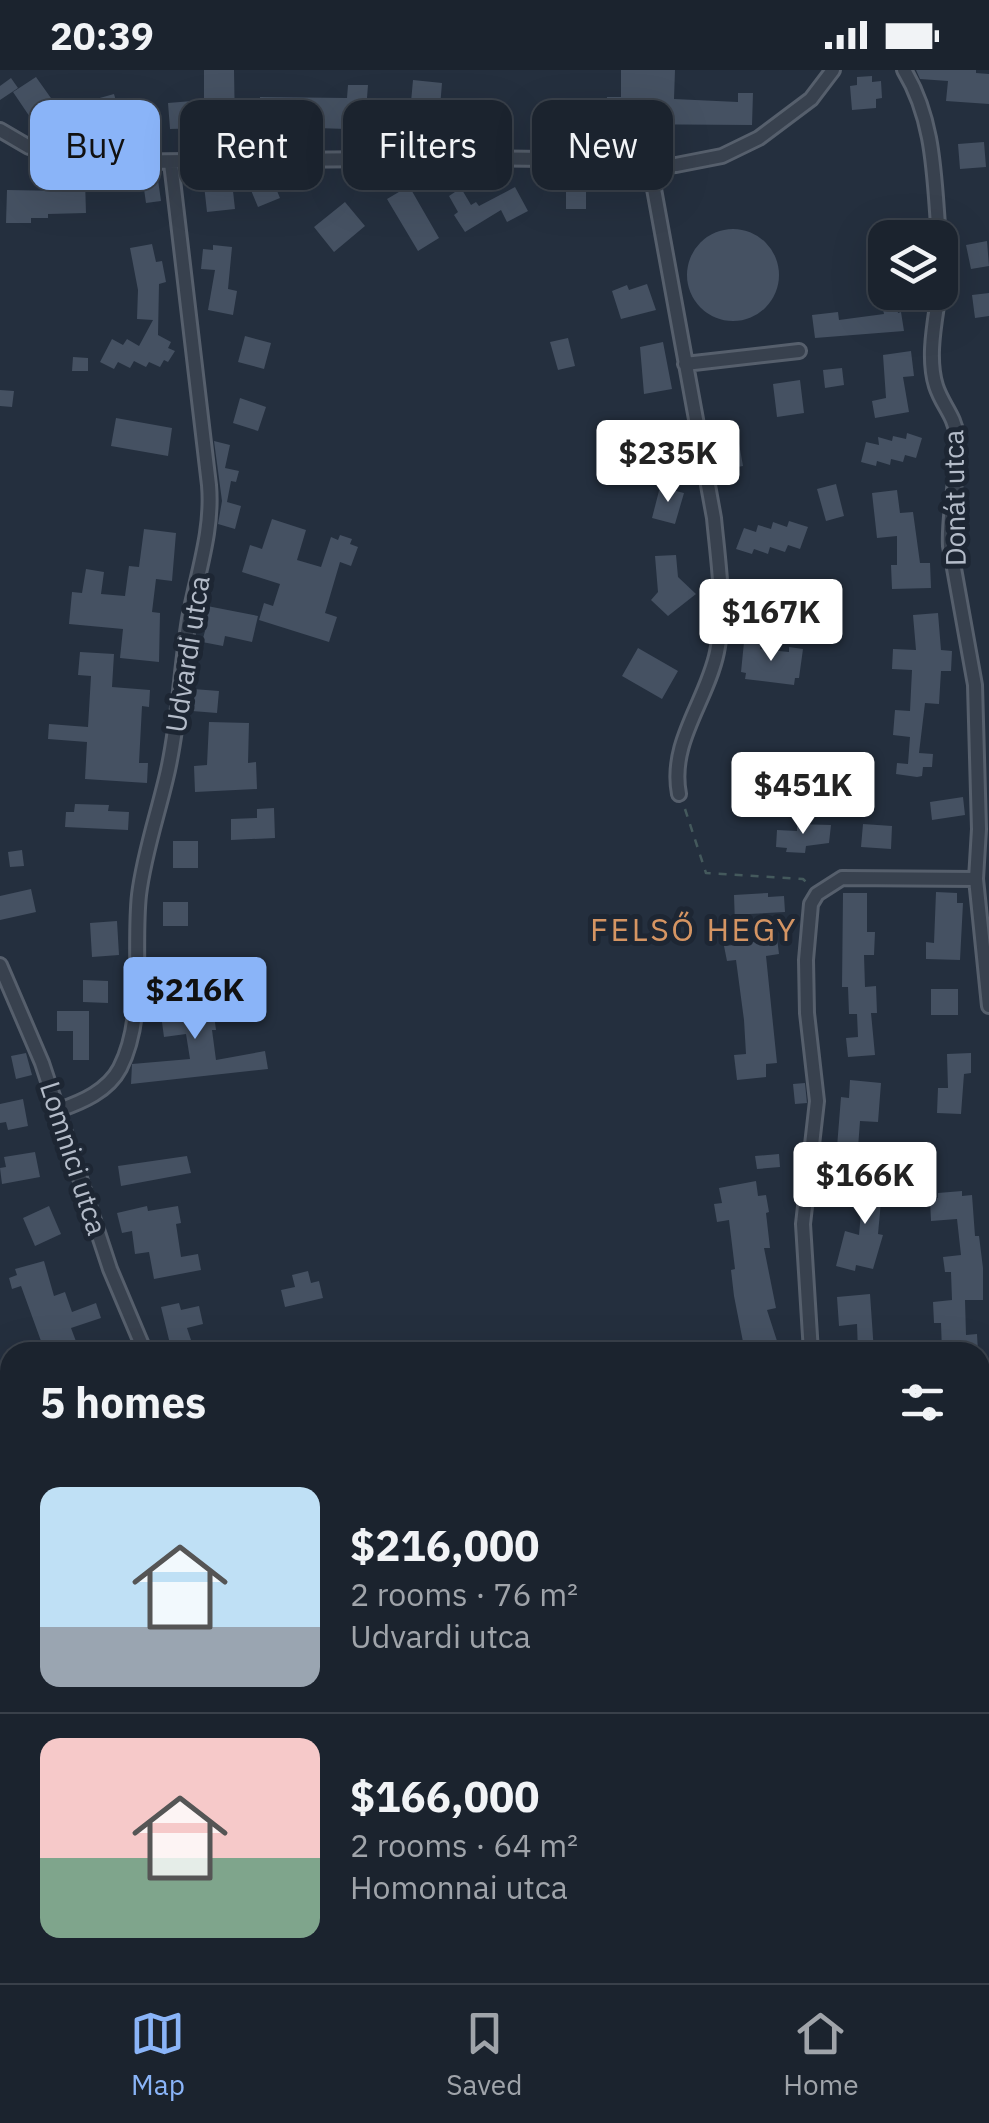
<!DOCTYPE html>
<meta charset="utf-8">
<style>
:root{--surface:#1b232e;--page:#282f3a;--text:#f1f3f6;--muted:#a0a4aa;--line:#39404a;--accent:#8ab4f8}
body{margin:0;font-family:"IBM Plex Sans",sans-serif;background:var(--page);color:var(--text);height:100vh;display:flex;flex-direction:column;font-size:38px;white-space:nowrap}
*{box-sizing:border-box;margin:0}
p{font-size:32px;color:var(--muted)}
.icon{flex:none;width:55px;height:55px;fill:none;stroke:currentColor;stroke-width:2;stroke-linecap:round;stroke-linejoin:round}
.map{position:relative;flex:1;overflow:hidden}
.panel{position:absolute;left:0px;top:1272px;width:990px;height:642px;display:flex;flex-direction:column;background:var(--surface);border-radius:30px 30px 0 0;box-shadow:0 10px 40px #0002,0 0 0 2px var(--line)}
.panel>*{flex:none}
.hud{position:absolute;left:30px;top:30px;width:930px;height:90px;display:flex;gap:20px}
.tools{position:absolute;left:868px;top:150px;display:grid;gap:20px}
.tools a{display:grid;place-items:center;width:90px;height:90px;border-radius:20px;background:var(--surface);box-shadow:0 10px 40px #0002,0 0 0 2px var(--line);font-size:50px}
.price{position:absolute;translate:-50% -85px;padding:0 22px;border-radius:10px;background:#fff;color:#222;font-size:32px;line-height:65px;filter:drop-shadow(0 2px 5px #0008)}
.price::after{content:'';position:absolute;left:50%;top:60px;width:30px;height:22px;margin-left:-15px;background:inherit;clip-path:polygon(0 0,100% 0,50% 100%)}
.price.selected{background:var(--accent);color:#111}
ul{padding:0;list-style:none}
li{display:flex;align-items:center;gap:30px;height:250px;padding:0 40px}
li+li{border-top:2px solid var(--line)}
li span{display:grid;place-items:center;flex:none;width:280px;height:200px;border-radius:20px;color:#555}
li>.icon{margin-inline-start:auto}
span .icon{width:120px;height:120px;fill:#fffc;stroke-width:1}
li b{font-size:42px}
h2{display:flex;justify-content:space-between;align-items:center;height:120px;padding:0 40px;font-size:42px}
.tag{padding:0 35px;border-radius:20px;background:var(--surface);box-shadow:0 10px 40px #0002,0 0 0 2px var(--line);font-size:35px;line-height:90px}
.tag.selected{background:var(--accent);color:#111}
.status{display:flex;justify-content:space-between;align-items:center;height:70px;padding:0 50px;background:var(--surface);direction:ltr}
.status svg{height:28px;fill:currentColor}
.menu{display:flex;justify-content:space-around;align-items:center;height:140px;border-top:2px solid var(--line);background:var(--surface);font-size:28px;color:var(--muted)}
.menu a{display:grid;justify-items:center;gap:5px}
.menu .selected{color:var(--accent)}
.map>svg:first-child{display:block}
.building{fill:#455162}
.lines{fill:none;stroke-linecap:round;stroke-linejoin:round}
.street-casing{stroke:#565f6c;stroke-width:18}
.secondary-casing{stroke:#565f6c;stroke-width:22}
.path{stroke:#44595c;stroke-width:2.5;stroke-dasharray:8 8;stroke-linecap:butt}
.street{stroke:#38414e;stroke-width:12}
.secondary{stroke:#465061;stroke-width:18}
.labels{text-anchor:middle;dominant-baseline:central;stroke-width:10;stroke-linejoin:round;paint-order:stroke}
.street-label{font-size:28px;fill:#b4bcc9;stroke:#1d2633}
.quarter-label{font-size:32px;letter-spacing:2.5px;fill:#d59563;stroke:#1d2633}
</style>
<div class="status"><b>20:39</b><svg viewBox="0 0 49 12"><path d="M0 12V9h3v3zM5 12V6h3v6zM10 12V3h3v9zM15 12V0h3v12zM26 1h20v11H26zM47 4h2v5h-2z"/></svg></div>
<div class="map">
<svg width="989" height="1913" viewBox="0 0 989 1913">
<rect width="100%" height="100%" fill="#242f3e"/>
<path class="building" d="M204,0H234L235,57L170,59L168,33L204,30Z
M621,0H675L674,29L738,32V23H753L752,55L605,54L607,27H621Z
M916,0H976V3L989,4V34L946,31L948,11L920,9Z
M872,6V12L881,11L882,28L876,29V38L852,40L850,16L857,15V7Z
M36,7L58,38L63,56L58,60L36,56L13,22Z
M11,8L18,18L0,30V16Z
M413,10L442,13L438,62L423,60L424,46L401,44L400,60L367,57L366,63H346V59L259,56L260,27L347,28L348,15H368L367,28L411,32Z
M114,24L123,56L90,65L85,46L93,44L89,31Z
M984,72L986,97L960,99L958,74Z
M566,99L608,100V113H586V139H566Z
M270,104L280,128L258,137L248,113Z
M64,110H85L86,143L48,144V148H31V153H6L7,120L65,121Z
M158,110L161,131L146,133L143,112Z
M232,112L235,139L207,142L204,115Z
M409,116L439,168L418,181L387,129Z
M515,117L528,141L507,152L501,140L465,162L454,145L458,142L449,126L461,118L471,135L476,132L479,136Z
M345,132L365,156L334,182L314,157Z
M687 205a46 46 0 1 1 92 0a46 46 0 1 1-92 0Z
M987,171L989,196L971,199L966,175Z
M152,174L156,192L162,191L166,212L159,214L158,265L171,272L168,278L175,281L168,292L164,290L160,297L149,292L146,297L134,291L130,298L118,292L114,299L100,292L112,269L123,275L127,269L139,276L153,250L137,249L138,220L130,178Z
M213,175L232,177L228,219L237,221L233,245L208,240L215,200L201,199L203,179L213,180Z
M647,214L656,240L621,249L612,221L627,215L629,220Z
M989,223V246L975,248L972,225Z
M897,238L898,243L901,242L904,261L815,268L812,245L838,242L839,250L884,244L883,239Z
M245,266L271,273L264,299L238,292Z
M568,268L575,296L558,300L550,272Z
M663,272L672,319L644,324L640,277Z
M911,281L914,306L903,307L909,342L875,348L872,331L886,328L883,285Z
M73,287L88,288V301H72Z
M842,298L844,315L825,318L823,300Z
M800,310L804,343L777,347L773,314Z
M0,320L14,321L12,337L0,336Z
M240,328L266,337L258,361L233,353Z
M116,348L172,358L168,386L111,376Z
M675,359L681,383L626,399L619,376Z
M615,360L619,375L607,378L602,363Z
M737,362L743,396L716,401L710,367Z
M907,363L922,368L916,388L905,385L903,392L891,389L890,395L877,391L876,396L861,392L866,372L879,375L878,367L892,371L893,366L906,369Z
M214,371L230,375L225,398L239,401L236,412L231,411L227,432L241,436L235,459L218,454L222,431Z
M836,414L844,446L826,451L817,419Z
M660,417L684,423L675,454L652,448Z
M897,420L900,443L913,442L920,493H930L931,518L892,519L891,495H897V466L877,468L872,423Z
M272,449L306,460L297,490L321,497L331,467L338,470L340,465L352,469L350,474L358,477L351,496L340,492L325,543L337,547L329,572L259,550L264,533L273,536L280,514L242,502L250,475L262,479Z
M789,451L808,457L800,479L788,475L785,482L770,477L768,484L754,479L752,484L736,479L744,458L756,462L758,455L771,459L773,452L787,457Z
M144,459L176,463L172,511L156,509L152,542L160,543L159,592L120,588L123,559L69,554L72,522L82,523L86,499L104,502L101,524L125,526L129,496L139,497Z
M676,485L678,507L696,524L668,546L651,530L658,522L655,486Z
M202,535L258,546L252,572L225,566L223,576L202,572L205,561L198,560Z
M938,543L941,580L952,581L951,601H941L939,634L925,633L919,683L933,684L932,697H923L922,706L917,707L896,704L897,693L908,694L910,667L893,665L895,640L910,641L912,600L892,599L893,579L916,580L913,545Z
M744,572L761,574L760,579L789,582V577L803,579L799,608H795L794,615L745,609L746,603L741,602Z
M638,578L678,601L662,629L622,606Z
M80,582L114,584L112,617L150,620L149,637L142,636L139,693H148L147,713L85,709L87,672L48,669L49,654L88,657L91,606L78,605Z
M193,619L219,621L217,643L192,641Z
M209,652L249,653L248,693L256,692L257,719L195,722L194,696L207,695Z
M830,713L831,733L792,735L791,716Z
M963,727L965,745L932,750L930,732Z
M75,734L109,735L108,741L129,742L128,760L65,757L66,742H74Z
M274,738L275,768L231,770V749L257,748V739Z
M797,754L831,755L829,773L806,776L805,783L786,782L787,778L776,777L777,760L797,761Z
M863,754L892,756L891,779L861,777Z
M173,771H198V798H173Z
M22,780L24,796L10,797L8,782Z
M31,819L36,842L0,850V826Z
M936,822L957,823V833H963L960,890L926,889V872L934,873Z
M768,823V827L784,826L785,842L749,844L753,872L777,868L779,884L766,886L777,993L766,994V1007L737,1010L734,985L746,984L744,950L736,890L727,891L724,876L734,875L732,856L735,855L734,825Z
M843,823H867V862H875L874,885H864L865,917L876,916L877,943H871L875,985L848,987L846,968L858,967L857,944H849L848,917H842Z
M163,832H188V856H163Z
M117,851L119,885L92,887L90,853Z
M83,910L108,911V933L83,932Z
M202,916L203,921L216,919L218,937H213L216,960H212L216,990L265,981L268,999L131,1014L132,994L190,989L186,964L164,967L161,945L172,944L169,920Z
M931,919H958V945H931Z
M57,941H89V990H73V961H57Z
M26,983L32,1005L16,1009L11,986Z
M971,983V1003L964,1004L961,1044L937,1043L938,1018H948L947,984Z
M850,1010L881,1013L878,1052L860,1051L858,1078L837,1077L841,1027L849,1028Z
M805,1013L807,1033L795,1034L793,1014Z
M23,1029L28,1056L8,1060L6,1052L0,1053V1034Z
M35,1082L40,1107L2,1114L0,1098L6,1097L4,1087Z
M779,1084L780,1097L757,1099L755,1086Z
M187,1086L191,1103L121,1116L118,1096Z
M865,1098L884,1099L878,1164L883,1165L873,1199L856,1195L855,1201L836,1196L845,1161L859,1165Z
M756,1111L758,1126L766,1125L769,1142L766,1143L770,1178H764L776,1238L767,1240L778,1274L745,1282L734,1226L731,1200L735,1199L729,1150L717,1152L714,1134L722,1133L719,1118Z
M962,1121V1126L972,1125L975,1166H979L983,1198V1230H965L966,1265L977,1264L978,1282H942L941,1253H934L933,1232L952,1230L951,1202H945L943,1187L961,1185L957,1149L931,1151L930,1129L938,1128V1123Z
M49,1136L61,1164L35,1176L23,1148Z
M147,1136L148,1141L178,1136L181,1153L176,1154L181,1187L198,1184L201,1200L154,1209L149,1182L135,1184L132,1161L122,1163L117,1143Z
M44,1191L54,1226L65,1222L72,1242L96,1233L101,1248L71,1258L80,1282H45L21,1216L12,1219L9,1208L17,1205L15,1199Z
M308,1201L311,1213L319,1211L323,1228L285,1237L281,1220L295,1217L292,1205Z
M870,1224L874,1282H858L857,1254L839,1256L837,1227Z
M179,1233L181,1240L199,1236L203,1254L187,1258L195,1282H172L161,1237Z"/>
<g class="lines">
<defs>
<path id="street" d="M904,0C935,51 934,109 939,168
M0,60L29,77L98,92L480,88L617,90L650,97L676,95L722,86L759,68L811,29L833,0
M650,97L714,448C718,491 726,540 717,582C707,631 669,672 679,724
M940,187V215
M939,222C935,252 927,287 936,316C942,335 955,346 957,366C960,403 948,439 950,476L975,615L979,759L976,809L989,936
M685,294L799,281
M0,895L42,993L110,1199L145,1282
M59,1040C82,1032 108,1021 120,998C146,947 133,880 139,825C144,783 159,741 168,700C179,650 181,599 189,549C197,504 213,462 209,415L171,93
M811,1282L803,1154L817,1031L807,943L806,890L811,834L817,824L842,808L976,809
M0,1348L10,1344
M987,1593L989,1601
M980,1755L989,1751
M463,1905L465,1913"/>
<path id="secondary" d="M980,1815L989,1812
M628,1913L653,1905"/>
</defs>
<use href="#street" class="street-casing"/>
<use href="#secondary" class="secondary-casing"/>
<path class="path" d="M685,739L706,803L803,809L808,814"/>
<use href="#street" class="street"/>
<use href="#secondary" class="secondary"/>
</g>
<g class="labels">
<g class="street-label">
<text transform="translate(954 428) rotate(-91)">Donát utca</text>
<text transform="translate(187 584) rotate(-81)">Udvardi utca</text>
<text transform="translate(74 1088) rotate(72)">Lomnici utca</text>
</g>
<g class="quarter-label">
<text x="694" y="859">FELSŐ HEGY</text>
</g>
</g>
</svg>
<div class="tools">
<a><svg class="icon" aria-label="layers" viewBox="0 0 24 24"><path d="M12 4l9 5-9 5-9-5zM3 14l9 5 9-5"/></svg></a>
</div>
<b class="price" style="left:668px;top:435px">$235K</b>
<b class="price" style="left:771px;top:594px">$167K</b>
<b class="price" style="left:803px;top:767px">$451K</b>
<b class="price selected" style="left:195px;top:972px">$216K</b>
<b class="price" style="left:865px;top:1157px">$166K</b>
<div class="hud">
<a class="tag selected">Buy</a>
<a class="tag">Rent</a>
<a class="tag">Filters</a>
<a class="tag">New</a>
</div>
<section class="panel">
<h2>5 homes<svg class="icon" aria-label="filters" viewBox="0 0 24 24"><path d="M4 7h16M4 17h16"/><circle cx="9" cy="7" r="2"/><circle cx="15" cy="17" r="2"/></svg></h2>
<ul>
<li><span style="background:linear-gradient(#bfe0f5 70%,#9aa5b1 0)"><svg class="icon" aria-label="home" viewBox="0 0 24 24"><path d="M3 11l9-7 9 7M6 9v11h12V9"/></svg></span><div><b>$216,000</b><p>2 rooms · 76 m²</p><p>Udvardi utca</p></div></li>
<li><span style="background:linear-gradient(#f6c9c9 60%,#7fa58c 0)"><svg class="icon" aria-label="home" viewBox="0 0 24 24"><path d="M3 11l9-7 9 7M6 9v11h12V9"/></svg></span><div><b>$166,000</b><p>2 rooms · 64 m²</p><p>Homonnai utca</p></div></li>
</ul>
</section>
</div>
<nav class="menu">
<a class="selected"><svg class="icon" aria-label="map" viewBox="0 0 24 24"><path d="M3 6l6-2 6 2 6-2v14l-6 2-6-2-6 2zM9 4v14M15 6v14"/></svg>Map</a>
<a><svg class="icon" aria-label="saved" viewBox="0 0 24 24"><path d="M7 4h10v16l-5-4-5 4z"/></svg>Saved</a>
<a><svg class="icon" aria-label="home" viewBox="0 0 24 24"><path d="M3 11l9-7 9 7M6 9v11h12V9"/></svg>Home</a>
</nav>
